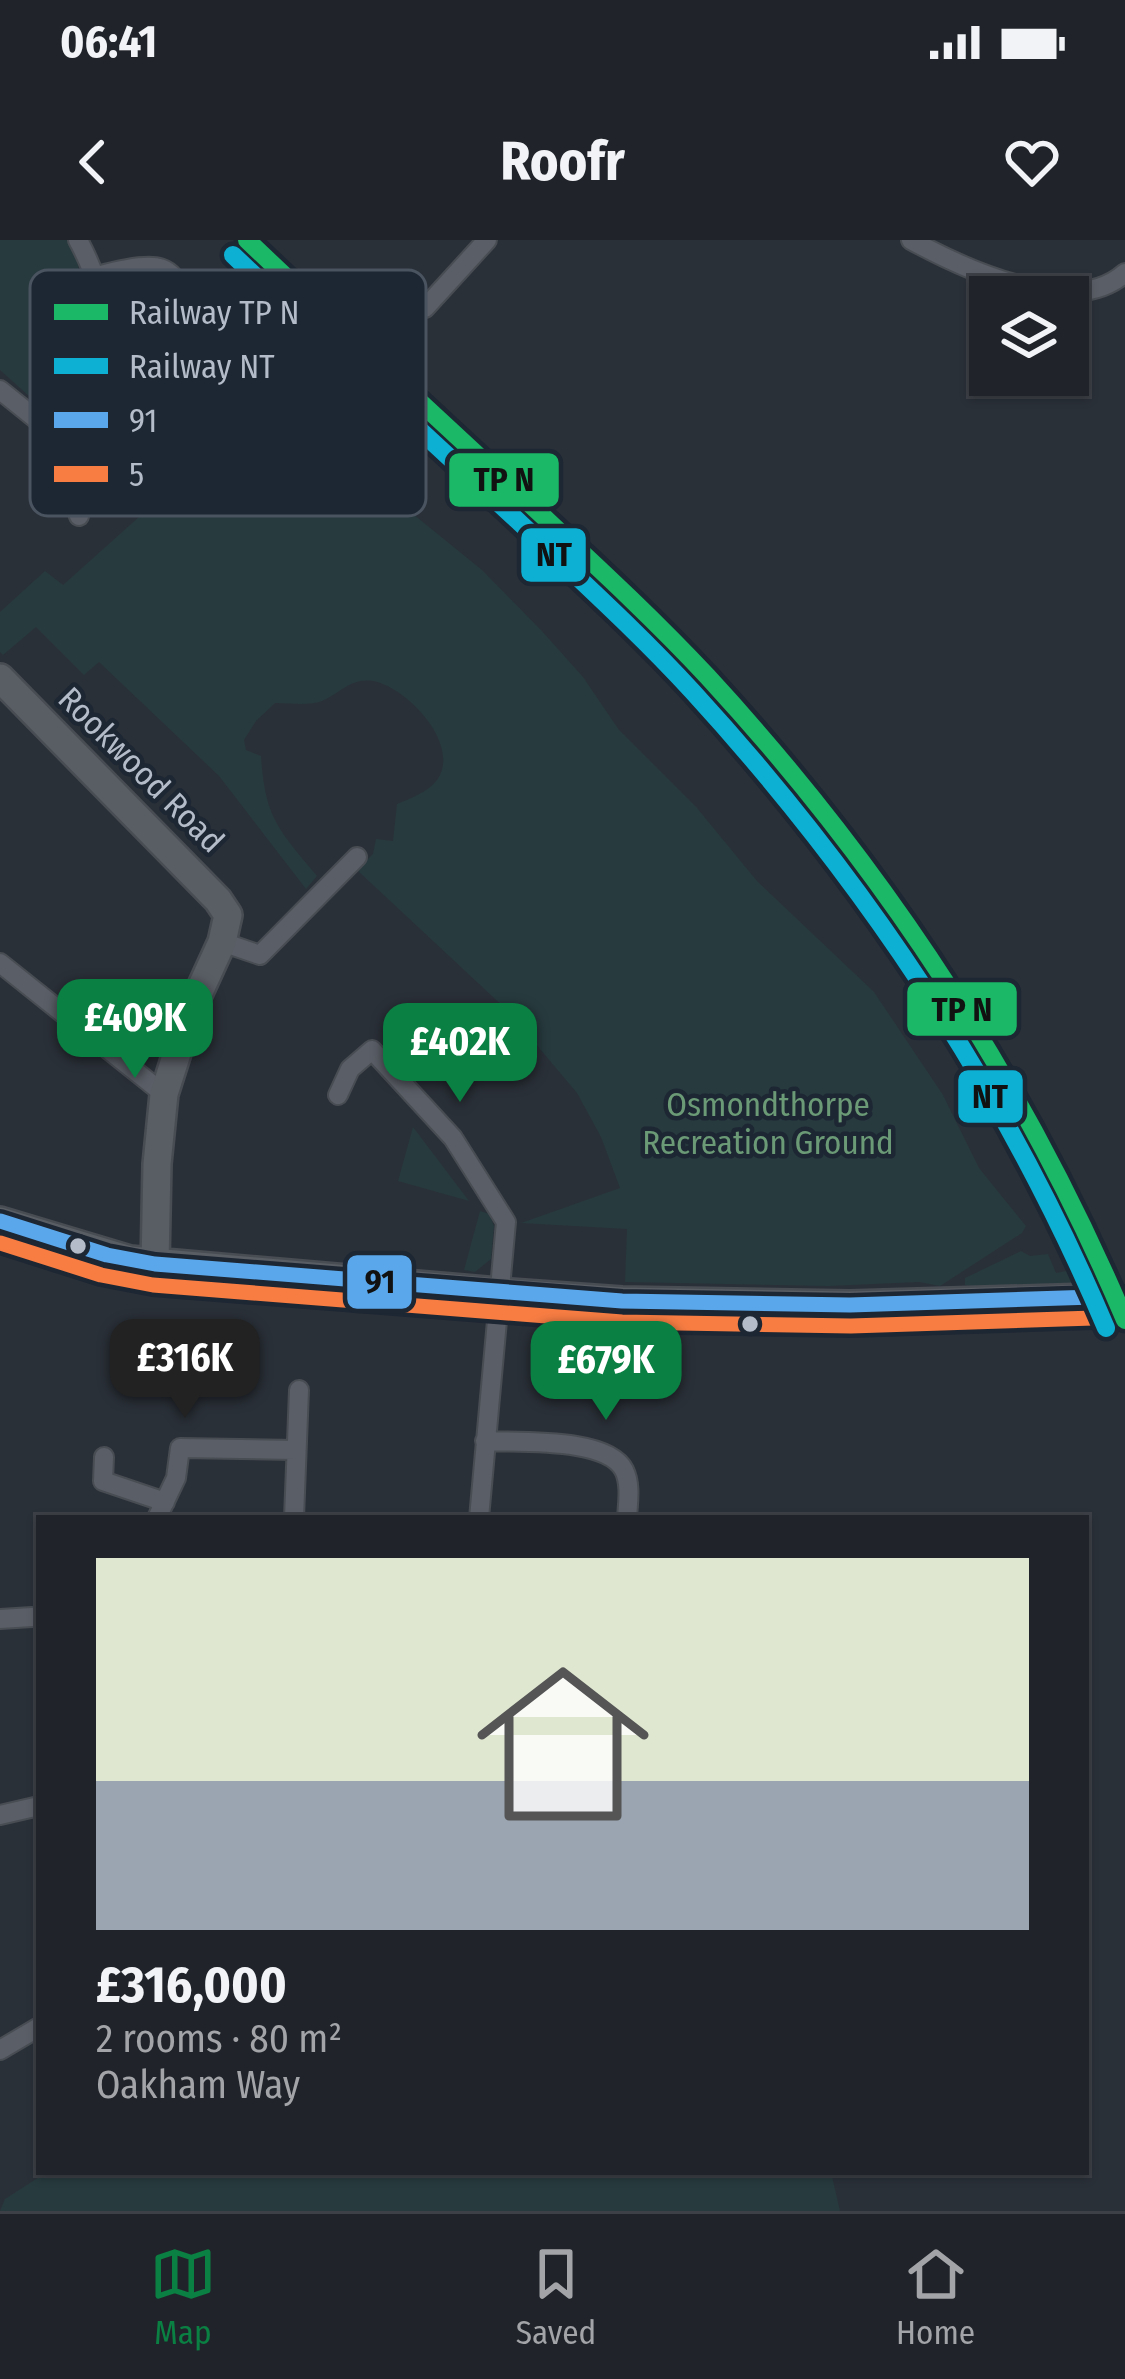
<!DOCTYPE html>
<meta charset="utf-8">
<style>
:root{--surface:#20242a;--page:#2d3036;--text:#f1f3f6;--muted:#a2a4a8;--line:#3d4147;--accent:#0b8043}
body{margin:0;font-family:"Fira Sans Condensed",sans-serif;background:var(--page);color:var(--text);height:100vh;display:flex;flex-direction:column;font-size:45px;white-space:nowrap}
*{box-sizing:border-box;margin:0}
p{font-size:39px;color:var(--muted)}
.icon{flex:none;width:66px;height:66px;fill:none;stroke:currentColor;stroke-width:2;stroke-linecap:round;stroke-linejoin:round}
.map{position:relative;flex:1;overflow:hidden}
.panel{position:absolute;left:36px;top:1275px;width:1053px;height:660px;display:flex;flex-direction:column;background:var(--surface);border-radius:0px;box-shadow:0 3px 9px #0004,0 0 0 3px var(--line)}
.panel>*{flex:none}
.buttons{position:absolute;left:969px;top:36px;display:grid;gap:24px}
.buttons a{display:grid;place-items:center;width:120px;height:120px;border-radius:0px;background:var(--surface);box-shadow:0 3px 9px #0004,0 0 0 3px var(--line);font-size:60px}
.price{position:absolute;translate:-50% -102px;padding:0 27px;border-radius:24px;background:var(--accent);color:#fff;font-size:39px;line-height:78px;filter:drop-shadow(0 3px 6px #0008)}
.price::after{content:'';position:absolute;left:50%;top:72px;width:36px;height:27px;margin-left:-18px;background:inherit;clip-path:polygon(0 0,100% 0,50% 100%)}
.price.current{background:#222;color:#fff}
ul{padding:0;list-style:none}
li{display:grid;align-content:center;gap:24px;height:636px;padding:0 60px}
li span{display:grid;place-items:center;height:372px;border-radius:0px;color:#555}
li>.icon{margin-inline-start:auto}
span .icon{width:216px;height:216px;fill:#fffc;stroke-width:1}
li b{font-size:51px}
.status{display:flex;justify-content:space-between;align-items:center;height:84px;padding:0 60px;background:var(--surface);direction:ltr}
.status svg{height:33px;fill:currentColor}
header{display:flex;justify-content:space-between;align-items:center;height:156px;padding:0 60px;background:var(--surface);font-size:54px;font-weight:700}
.menu{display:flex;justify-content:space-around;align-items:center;height:168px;border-top:3px solid var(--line);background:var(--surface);font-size:33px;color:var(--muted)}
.menu a{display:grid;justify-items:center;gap:6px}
.menu .current{color:var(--accent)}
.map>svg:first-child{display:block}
.green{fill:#273a3e}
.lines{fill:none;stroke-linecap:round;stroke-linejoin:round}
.secondary-tunnel{stroke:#3f454e;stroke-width:27;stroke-dasharray:27 14;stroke-linecap:butt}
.street-casing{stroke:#484c53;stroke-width:22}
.secondary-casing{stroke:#484c53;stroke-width:32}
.street{stroke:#5a5e66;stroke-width:18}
.secondary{stroke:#595d64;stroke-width:27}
.bus-1-casing{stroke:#1d2633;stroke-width:24}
.bus-2-casing{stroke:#1d2633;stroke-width:24}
.bus-1{stroke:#5aa8eb;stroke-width:15}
.bus-2{stroke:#f77d43;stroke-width:15}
.rail-1-casing{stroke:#1d2633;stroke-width:27}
.rail-2-casing{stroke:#1d2633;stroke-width:27}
.rail-1{stroke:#1ab867;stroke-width:18}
.rail-2{stroke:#0dafd3;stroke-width:18}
.bus-dot{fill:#b4bcc9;stroke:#1d2633;stroke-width:4.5}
.labels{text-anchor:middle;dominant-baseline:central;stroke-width:9;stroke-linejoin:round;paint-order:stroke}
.street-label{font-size:33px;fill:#b4bcc9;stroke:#1d2633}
.park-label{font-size:33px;fill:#6b9a76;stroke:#1d2633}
.key{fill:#1d2633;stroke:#4a5360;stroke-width:3}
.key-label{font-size:33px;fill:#b4bcc9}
.line-badge{stroke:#1d2633;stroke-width:4.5}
.pale-badge-label{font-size:33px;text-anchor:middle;font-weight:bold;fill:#111}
</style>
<div class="status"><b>06:41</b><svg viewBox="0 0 49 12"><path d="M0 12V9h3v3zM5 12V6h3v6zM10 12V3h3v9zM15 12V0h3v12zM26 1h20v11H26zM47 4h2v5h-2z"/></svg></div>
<header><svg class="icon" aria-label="back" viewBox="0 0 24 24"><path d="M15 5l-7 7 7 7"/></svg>Roofr<svg class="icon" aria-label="heart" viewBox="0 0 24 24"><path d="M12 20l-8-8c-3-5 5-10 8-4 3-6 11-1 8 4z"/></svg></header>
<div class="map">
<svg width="1125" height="1971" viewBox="0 0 1125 1971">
<rect width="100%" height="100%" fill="#2a3038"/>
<path class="green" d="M0,0H71L74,4C81,41 95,106 75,141C70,149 61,156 55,163L39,165L0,130Z
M349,116L375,140L373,173L397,261L482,330L541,390L583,437L619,490L697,568L757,641L874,752L943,855L979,928L1026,986L1022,993L940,1046L919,1042L829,1046L625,1042L627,989L521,983L620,948L601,897L577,853L508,771L357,630L373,614L376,599L393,601L397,564C411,558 428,552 437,540C462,505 407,447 373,441C350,438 341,453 322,461C310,466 289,463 275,463L256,481L244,500L246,510L261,516C265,578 278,589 317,636L306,649L219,536L99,422L84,435L36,387L3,415L0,412V372L45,331L63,345L263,166L334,131Z
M413,887L469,961L398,941Z
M480,971L489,974L494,986L491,1019L475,1032L464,1030Z
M1021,1011L1030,1016L1048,1014L1056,1033L1076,1029L1085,1049L1004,1050L965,1045V1038Z
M47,1932H831L840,1971H0L5,1959Z"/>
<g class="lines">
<path class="secondary-tunnel" d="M1090,1058L1125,1056"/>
<defs>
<path id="street" d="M911,0C964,29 1072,80 1125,33
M98,36C206,5 156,57 224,101
M425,68L487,0
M224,109V101L230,102L244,93
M99,123L147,144L195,203L187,209
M0,150L51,191C112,132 118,74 78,0
M51,191L79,276
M222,702L260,715L357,617
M0,723L164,854
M338,855L350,829L372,810L453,898L506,982L479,1278
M485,1201C519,1203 607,1197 624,1230C631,1244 628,1262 627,1278
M104,1217L103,1241L165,1262
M157,1278L176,1238L180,1208L295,1210
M294,1278L299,1150
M0,1379L32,1377
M0,1575L39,1566
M0,1810L39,1787"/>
<path id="secondary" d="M0,438L218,660L228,675L222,702L190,772L164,854L157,924L155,1024
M0,981L130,1020L498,1052L622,1061L850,1065L1090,1058"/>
</defs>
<use href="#street" class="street-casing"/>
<use href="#secondary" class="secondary-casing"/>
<use href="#street" class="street"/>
<use href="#secondary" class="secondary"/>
<defs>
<path id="bus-1" d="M0,981L107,1015L155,1024L622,1061L850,1065L1125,1056"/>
<path id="bus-2" d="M0,1003L101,1035L153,1045L622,1082L851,1086L1125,1077"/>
</defs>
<use href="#bus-1" class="bus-1-casing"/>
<use href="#bus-2" class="bus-2-casing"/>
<use href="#bus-1" class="bus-1"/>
<use href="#bus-2" class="bus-2"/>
<defs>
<path id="rail-1" d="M247,0C341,90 437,177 532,266C592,322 652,377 708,437C883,627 1024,842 1125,1080"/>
<path id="rail-2" d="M233,15C327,105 423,193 518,281C577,337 638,392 693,452C866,641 1006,852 1106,1088"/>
</defs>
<use href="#rail-1" class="rail-1-casing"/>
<use href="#rail-2" class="rail-2-casing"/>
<use href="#rail-1" class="rail-1"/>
<use href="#rail-2" class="rail-2"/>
</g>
<g class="bus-dot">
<circle cx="78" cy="1006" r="10"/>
<circle cx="750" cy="1084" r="10"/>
</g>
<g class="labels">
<g class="street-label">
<text transform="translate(141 530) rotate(45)">Rookwood Road</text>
</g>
<g class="park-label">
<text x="768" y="865">Osmondthorpe<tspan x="768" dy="38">Recreation Ground</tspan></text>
</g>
</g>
<rect x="30" y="30" width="396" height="246" rx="18" class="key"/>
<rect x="54" y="64" width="54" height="16" fill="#1ab867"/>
<rect x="54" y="118" width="54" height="16" fill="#0dafd3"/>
<rect x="54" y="172" width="54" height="16" fill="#5aa8eb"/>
<rect x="54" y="226" width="54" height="16" fill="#f77d43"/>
<g class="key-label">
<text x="129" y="84">Railway TP N</text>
<text x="129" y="138">Railway NT</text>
<text x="129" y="192">91</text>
<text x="129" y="246">5</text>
</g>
<g class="line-badge">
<rect x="447" y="211" width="114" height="58" rx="12" fill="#1ab867"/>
<rect x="519" y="286" width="69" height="58" rx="12" fill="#0dafd3"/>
<rect x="905" y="740" width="114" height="58" rx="12" fill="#1ab867"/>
<rect x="956" y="828" width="69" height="57" rx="12" fill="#0dafd3"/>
<rect x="345" y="1013" width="69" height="58" rx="12" fill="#5aa8eb"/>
</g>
<g class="pale-badge-label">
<text x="504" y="251">TP N</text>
<text x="554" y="326">NT</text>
<text x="962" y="781">TP N</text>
<text x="990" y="868">NT</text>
<text x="380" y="1053">91</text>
</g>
</svg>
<div class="buttons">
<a><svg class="icon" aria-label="layers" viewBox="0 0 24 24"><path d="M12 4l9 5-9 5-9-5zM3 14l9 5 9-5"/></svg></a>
</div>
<b class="price" style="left:135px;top:841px">£409K</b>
<b class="price" style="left:460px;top:865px">£402K</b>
<b class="price current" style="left:185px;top:1181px">£316K</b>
<b class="price" style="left:606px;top:1183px">£679K</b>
<section class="panel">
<ul>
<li><span style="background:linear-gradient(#dfe7d0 60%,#9aa5b1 0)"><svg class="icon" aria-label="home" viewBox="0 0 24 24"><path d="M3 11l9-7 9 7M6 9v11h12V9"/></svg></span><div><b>£316,000</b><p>2 rooms · 80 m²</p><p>Oakham Way</p></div></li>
</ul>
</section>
</div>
<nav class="menu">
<a class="current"><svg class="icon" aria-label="map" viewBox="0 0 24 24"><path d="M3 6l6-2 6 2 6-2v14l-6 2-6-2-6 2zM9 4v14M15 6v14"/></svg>Map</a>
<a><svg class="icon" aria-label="saved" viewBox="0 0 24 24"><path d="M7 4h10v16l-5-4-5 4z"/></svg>Saved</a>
<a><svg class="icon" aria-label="home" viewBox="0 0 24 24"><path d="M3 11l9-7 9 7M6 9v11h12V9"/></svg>Home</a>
</nav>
